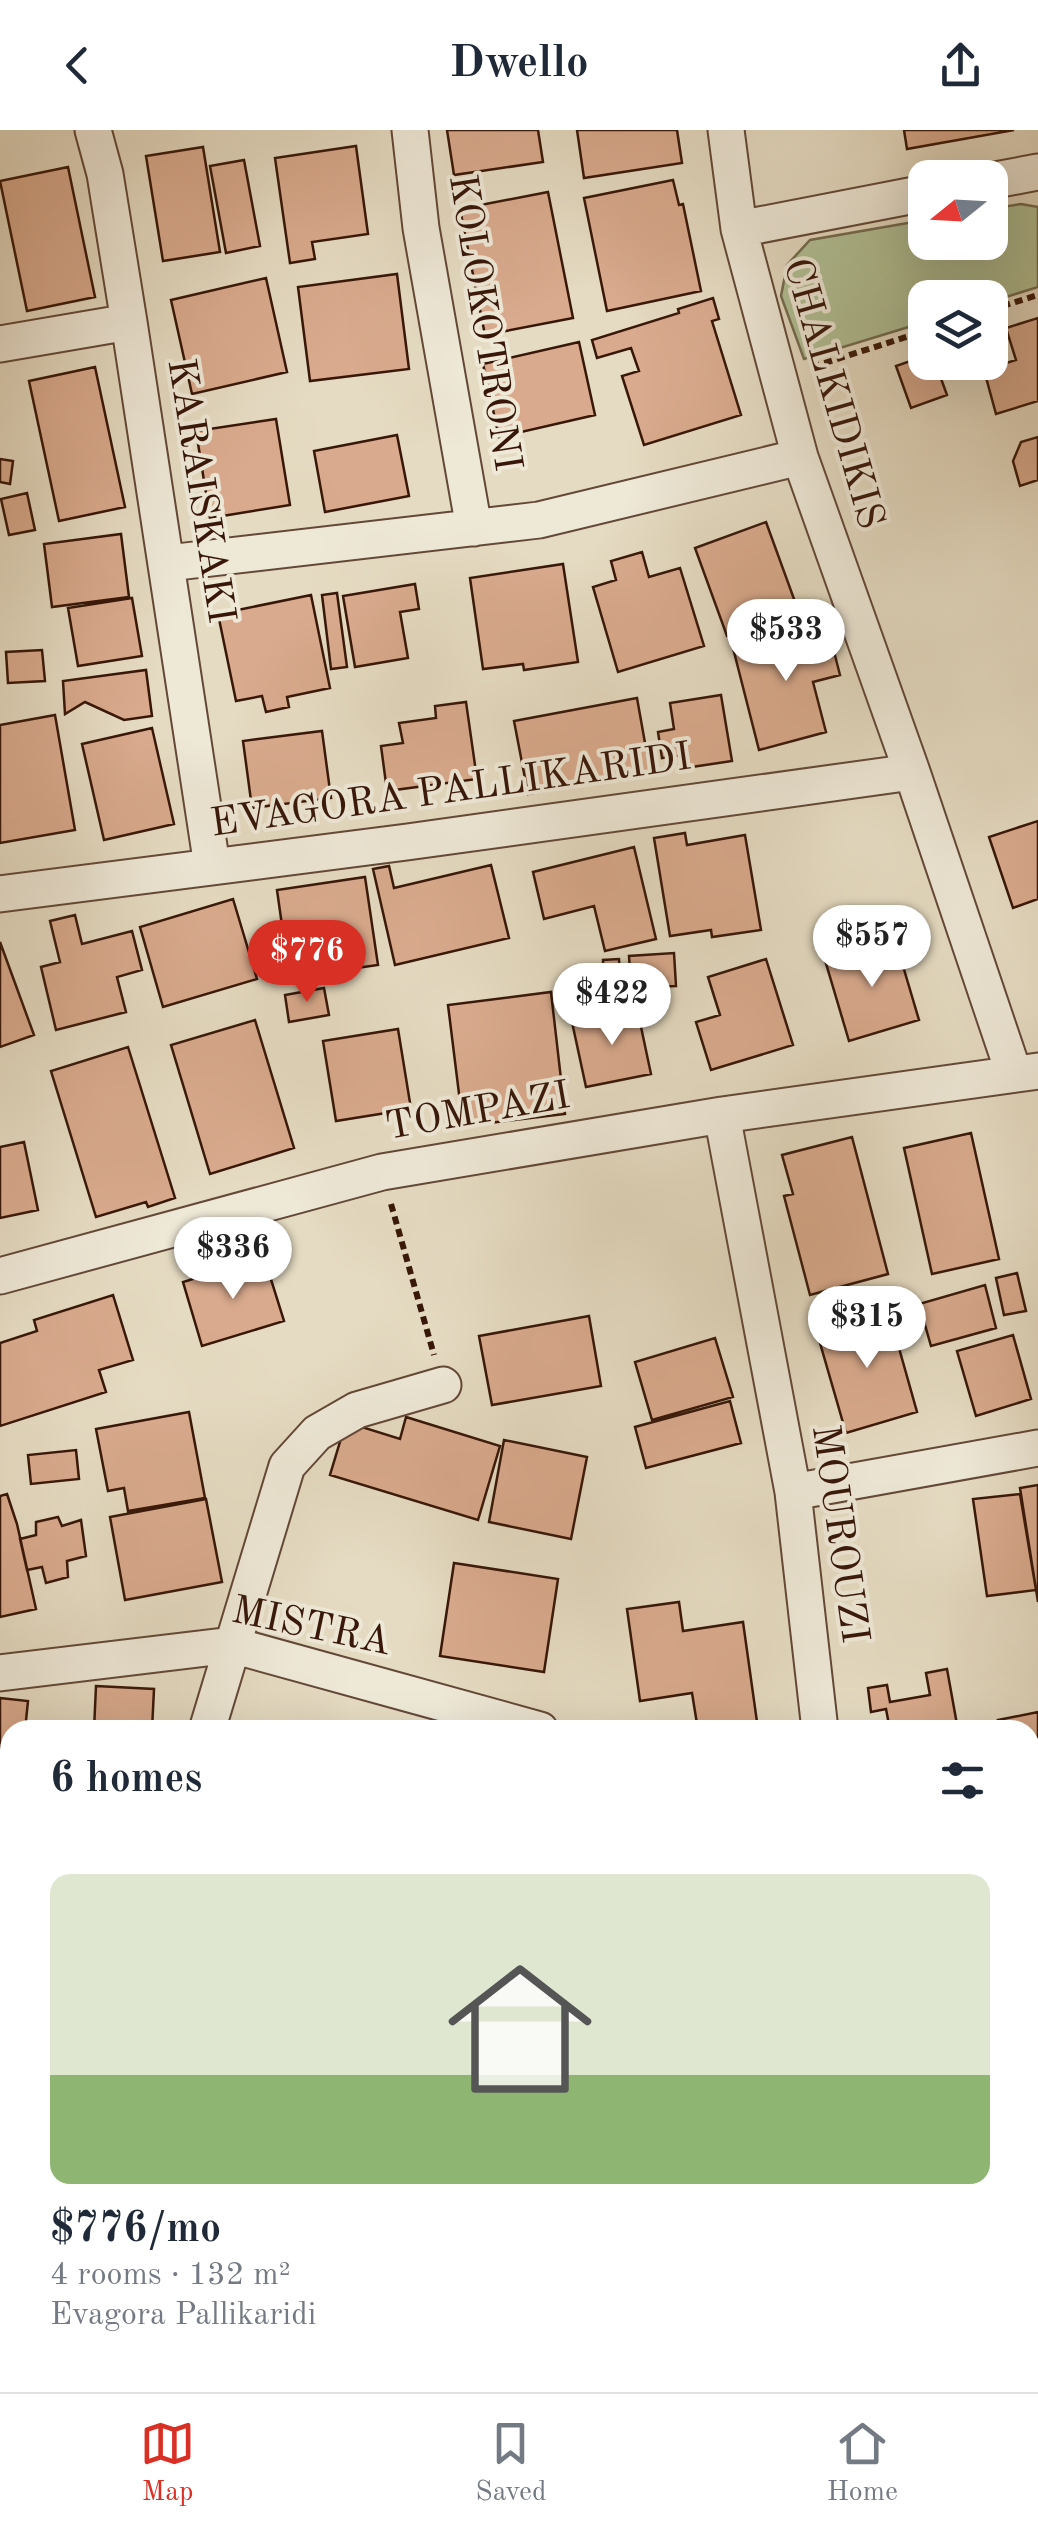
<!DOCTYPE html>
<meta charset="utf-8">
<style>
:root{--surface:#fff;--page:#f6f6f7;--text:#1f2937;--muted:#747a83;--line:#e0e1e3;--accent:#d93025}
body{margin:0;font-family:"Old Standard TT",serif;background:var(--page);color:var(--text);height:100vh;display:flex;flex-direction:column;font-size:38px;white-space:nowrap}
*{box-sizing:border-box;margin:0}
p{font-size:32px;color:var(--muted)}
.icon{flex:none;width:55px;height:55px;fill:none;stroke:currentColor;stroke-width:2;stroke-linecap:round;stroke-linejoin:round}
.map{position:relative;flex:1;overflow:hidden}
.details{position:absolute;left:0px;top:1590px;width:1040px;height:672px;display:flex;flex-direction:column;background:var(--surface);border-radius:30px 30px 0 0;box-shadow:0 10px 40px #0002}
.details>*{flex:none}
.needle{width:65px;rotate:252deg}
.tools{position:absolute;left:908px;top:30px;display:grid;gap:20px}
.tools a{display:grid;place-items:center;width:100px;height:100px;border-radius:20px;background:var(--surface);box-shadow:0 10px 40px #0002;font-size:50px}
.price{position:absolute;translate:-50% -85px;padding:0 22px;border-radius:35px;background:#fff;color:#222;font-size:32px;line-height:65px;filter:drop-shadow(0 2px 5px #0008)}
.price::after{content:'';position:absolute;left:50%;top:60px;width:30px;height:22px;margin-left:-15px;background:inherit;clip-path:polygon(0 0,100% 0,50% 100%)}
.price.on{background:var(--accent);color:#fff}
ul{padding:0;list-style:none}
li{display:grid;align-content:center;gap:20px;height:530px;padding:0 50px}
li span{display:grid;place-items:center;height:310px;border-radius:20px;color:#555}
li>.icon{margin-inline-start:auto}
span .icon{width:180px;height:180px;fill:#fffc;stroke-width:1}
li b{font-size:42px}
h2{display:flex;justify-content:space-between;align-items:center;height:120px;padding:0 50px;font-size:42px}
header{display:flex;justify-content:space-between;align-items:center;height:130px;padding:0 50px;background:var(--surface);font-size:45px;font-weight:600}
.menu{display:flex;justify-content:space-around;align-items:center;height:140px;border-top:2px solid var(--line);background:var(--surface);font-size:28px;color:var(--muted)}
.menu a{display:grid;justify-items:center;gap:5px}
.menu .on{color:var(--accent)}
.map>svg:first-child{display:block}
.park{fill:#b1c196;stroke:#746c50;stroke-width:2.5}
.building{fill:#d9aa8d;stroke:#381709;stroke-width:2.5}
.lines{fill:none;stroke-linecap:round;stroke-linejoin:round}
.minor-casing{stroke:#634837;stroke-width:39}
.path{stroke:#381709;stroke-width:6;stroke-dasharray:8 5;stroke-linecap:butt}
.minor{stroke:#eee8d7;stroke-width:35}
.labels{text-anchor:middle;dominant-baseline:central;stroke-width:8;stroke-linejoin:round;paint-order:stroke}
.street-label{font-size:40px;fill:#381709;stroke:#eee8d7}
</style>
<header><svg class="icon" aria-label="back" viewBox="0 0 24 24"><path d="M15 5l-7 7 7 7"/></svg>Dwello<svg class="icon" aria-label="share" viewBox="0 0 24 24"><path d="M12 15V3M7 8l5-5 5 5M5 13v7h14v-7"/></svg></header>
<div class="map">
<svg width="1038" height="2262" viewBox="0 0 1038 2262">
<rect width="100%" height="100%" fill="#e5dbc2"/>
<filter id="stains"><feTurbulence type="fractalNoise" baseFrequency=".002" numOctaves="4"/><feColorMatrix values="0 0 0 0 .2 0 0 0 0 .09 0 0 0 0 .02 0 0 0 .5 -.17"/></filter>
<radialGradient id="worn" r=".72"><stop offset=".6" stop-color="#630" stop-opacity="0"/><stop offset="1" stop-color="#630" stop-opacity=".3"/></radialGradient>
<path class="park" d="M1021,74L1038,77V157L990,172V168H925V192L804,229L781,166L787,135L810,110L925,90V112H990V79Z"/>
<path class="building" d="M447,0H538L543,32L454,45Z
M577,0H677L682,33L584,48Z
M904,0H1014L907,19Z
M356,16L368,104L312,112L315,129L290,133L275,28Z
M203,17L220,122L163,131L146,26Z
M244,30L260,116L226,123L210,36Z
M68,37L95,167L27,181L0,51Z
M673,50L679,75L683,74L701,161L607,181L584,68Z
M548,62L573,188L485,205L460,79Z
M397,144L409,239L310,251L298,157Z
M266,148L287,242L192,264L171,170Z
M713,168L719,189L712,191L741,285L644,315L622,246L639,241L631,218L597,228L592,210L679,183L678,179Z
M1038,188V271L996,284L984,240L1016,230L1006,198Z
M579,212L595,285L499,307L483,234Z
M925,226V232H935L947,265L911,278L896,236Z
M95,237L125,377L59,391L29,251Z
M276,289L290,375L210,388L196,301Z
M397,305L409,366L325,382L314,321Z
M1038,307V350L1020,356L1013,331L1021,312Z
M0,329L13,331L10,354L0,352Z
M27,363L35,400L9,405L1,369Z
M766,392L798,480L727,506L695,418Z
M121,404L129,467L52,477L44,414Z
M642,422L649,447L680,438L704,516L618,542L593,457L616,450L611,431Z
M563,434L578,532L524,540L523,534L483,539L470,448Z
M415,454L419,479L400,482L408,528L355,537L343,466Z
M337,463L347,537L331,539L322,465Z
M311,465L330,558L287,567L289,577L266,582L262,566L236,571L218,484Z
M132,468L142,526L78,536L68,478Z
M827,494L840,545L813,552L826,602L759,620L733,518Z
M42,520L45,551L8,553L6,522Z
M146,540L152,586L124,590L85,572L65,584L63,551Z
M721,565L732,631L685,638L683,625L662,628L658,602L674,599L670,573Z
M637,568L650,641L528,664L514,591Z
M466,572L477,649L387,661L381,616L403,613L399,593L436,588L435,576Z
M55,585L75,700L0,713V595Z
M152,598L174,694L104,710L82,614Z
M322,601L331,668L252,678L243,611Z
M1038,691V769L1013,778L989,707Z
M685,703L687,715L745,705L761,800L712,807L711,800L670,806L654,708Z
M634,717L656,809L605,821L594,776L544,789L533,742Z
M491,735L509,808L395,835L373,739L389,736L394,758Z
M365,747L378,835L349,839L347,823L287,831L277,760Z
M233,769L257,849L163,877L140,797Z
M75,785L82,814L132,801L142,840L117,847L126,882L56,900L41,837L60,832L50,791Z
M895,809L919,890L849,911L825,830Z
M0,812L34,905L0,917Z
M674,823L676,856L631,858L629,826Z
M619,829L621,859H604L603,830Z
M766,829L793,915L711,940L696,892L720,885L708,847Z
M324,858L329,885L289,892L285,865Z
M551,862L565,984L463,996L448,875Z
M637,878L651,944L586,957L572,892Z
M255,890L294,1018L210,1044L171,915Z
M398,899L411,979L336,991L323,911Z
M128,917L175,1068L148,1077L146,1072L96,1087L51,941Z
M971,1003L999,1129L932,1144L904,1018Z
M852,1007L888,1144L810,1165L784,1066L793,1064L782,1025Z
M24,1012L38,1080L0,1088V1017Z
M264,1127L284,1191L202,1216L183,1152Z
M1017,1143L1026,1181L1004,1185L996,1148Z
M985,1155L996,1198L931,1216L919,1174Z
M113,1165L133,1230L99,1240L106,1262L0,1296V1213L37,1201L34,1190Z
M888,1179L917,1282L846,1303L816,1199Z
M589,1186L601,1256L492,1275L479,1206Z
M1013,1205L1031,1269L976,1286L957,1221Z
M715,1208L733,1267L652,1290L635,1232Z
M730,1271L741,1313L646,1338L635,1297Z
M189,1282L205,1368L128,1381L124,1358L108,1361L96,1299Z
M406,1287L500,1316L478,1390L330,1345L346,1292L400,1309Z
M504,1310L587,1327L571,1409L489,1392Z
M76,1320L79,1349L31,1354L28,1325Z
M1038,1355V1472L1020,1358Z
M7,1364L17,1394L36,1479L0,1487V1366Z
M1020,1364L1036,1460L987,1466L973,1369Z
M206,1369L222,1452L125,1470L110,1387Z
M58,1387L62,1396L81,1390L86,1426L67,1431L68,1447L46,1453L42,1437L27,1440L20,1409L36,1405V1392Z
M454,1433L558,1449L544,1542L440,1526Z
M679,1472L683,1501L743,1492L758,1599L698,1600L692,1563L640,1571L627,1479Z
M947,1539L958,1600H890L886,1579L871,1582L868,1558L887,1555L890,1572L930,1565L926,1543Z
M96,1556L154,1559L152,1600H94Z
M0,1568L28,1571L25,1600H10V1641L0,1640Z
M1038,1582V1684L1030,1686V1600H1000L998,1590Z
M10,1756V1836L0,1831V1776Z
M0,1876L10,1880V1951L0,1973Z
M0,2227L10,2231V2252H60L77,2260L0,2262Z
M344,2252H415L411,2262H341Z
M677,2252H812L808,2262H682L674,2258Z"/>
<g class="lines">
<defs>
<path id="minor" d="M93,0L105,44L129,192L212,736
M410,0L421,98L474,398
M726,0L739,99L800,327L912,642L1014,944
M990,51L1038,42
M739,99L925,63
M0,214L129,192
M168,433L539,390L800,327
M0,764L407,712L912,642
M722,985L793,1362L820,1600
M0,1146L382,1042L722,985L1038,941
M793,1362L1038,1318
M0,1543L232,1515L540,1600
M207,1600L287,1336L317,1303L357,1280L443,1255
M0,2081L10,2059
M0,2192L10,2197
M124,2252L144,2262
M554,2252L573,2262
M265,2262L270,2252
M622,2262L627,2252"/>
</defs>
<use href="#minor" class="minor-casing"/>
<path class="path" d="M990,180L1038,165
M812,237L925,201
M391,1074L434,1225"/>
<use href="#minor" class="minor"/>
</g>
<g class="labels">
<g class="street-label">
<text transform="translate(483 193) rotate(81)">KOLOKOTRONI</text>
<text transform="translate(832 264) rotate(74)">CHALKIDIKIS</text>
<text transform="translate(199 361) rotate(81)">KARAISKAKI</text>
<text transform="translate(451 662) rotate(-8)">EVAGORA PALLIKARIDI</text>
<text transform="translate(478 983) rotate(-10)">TOMPAZI</text>
<text transform="translate(838 1404) rotate(82)">MOUROUZI</text>
<text transform="translate(311 1498) rotate(12)">MISTRA</text>
</g>
</g>
<rect width="100%" height="100%" filter="url(#stains)"/>
<rect width="100%" height="100%" fill="url(#worn)"/>
</svg>
<div class="tools">
<a><svg class="needle" viewBox="-14 -14 28 28"><path d="M0-13l5 13h-10z" fill="#e53935"/><path d="M0 13l5-13h-10z" fill="#747a83"/></svg></a>
<a><svg class="icon" aria-label="layers" viewBox="0 0 24 24"><path d="M12 4l9 5-9 5-9-5zM3 14l9 5 9-5"/></svg></a>
</div>
<b class="price" style="left:786px;top:554px">$533</b>
<b class="price" style="left:872px;top:860px">$557</b>
<b class="price on" style="left:307px;top:875px">$776</b>
<b class="price" style="left:612px;top:918px">$422</b>
<b class="price" style="left:233px;top:1172px">$336</b>
<b class="price" style="left:867px;top:1241px">$315</b>
<section class="details">
<h2>6 homes<svg class="icon" aria-label="filters" viewBox="0 0 24 24"><path d="M4 7h16M4 17h16"/><circle cx="9" cy="7" r="2"/><circle cx="15" cy="17" r="2"/></svg></h2>
<ul>
<li><span style="background:linear-gradient(#dfe7d0 65%,#8fb573 0)"><svg class="icon" aria-label="home" viewBox="0 0 24 24"><path d="M3 11l9-7 9 7M6 9v11h12V9"/></svg></span><div><b>$776/mo</b><p>4 rooms · 132 m²</p><p>Evagora Pallikaridi</p></div></li>
</ul>
</section>
</div>
<nav class="menu">
<a class="on"><svg class="icon" aria-label="map" viewBox="0 0 24 24"><path d="M3 6l6-2 6 2 6-2v14l-6 2-6-2-6 2zM9 4v14M15 6v14"/></svg>Map</a>
<a><svg class="icon" aria-label="saved" viewBox="0 0 24 24"><path d="M7 4h10v16l-5-4-5 4z"/></svg>Saved</a>
<a><svg class="icon" aria-label="home" viewBox="0 0 24 24"><path d="M3 11l9-7 9 7M6 9v11h12V9"/></svg>Home</a>
</nav>
